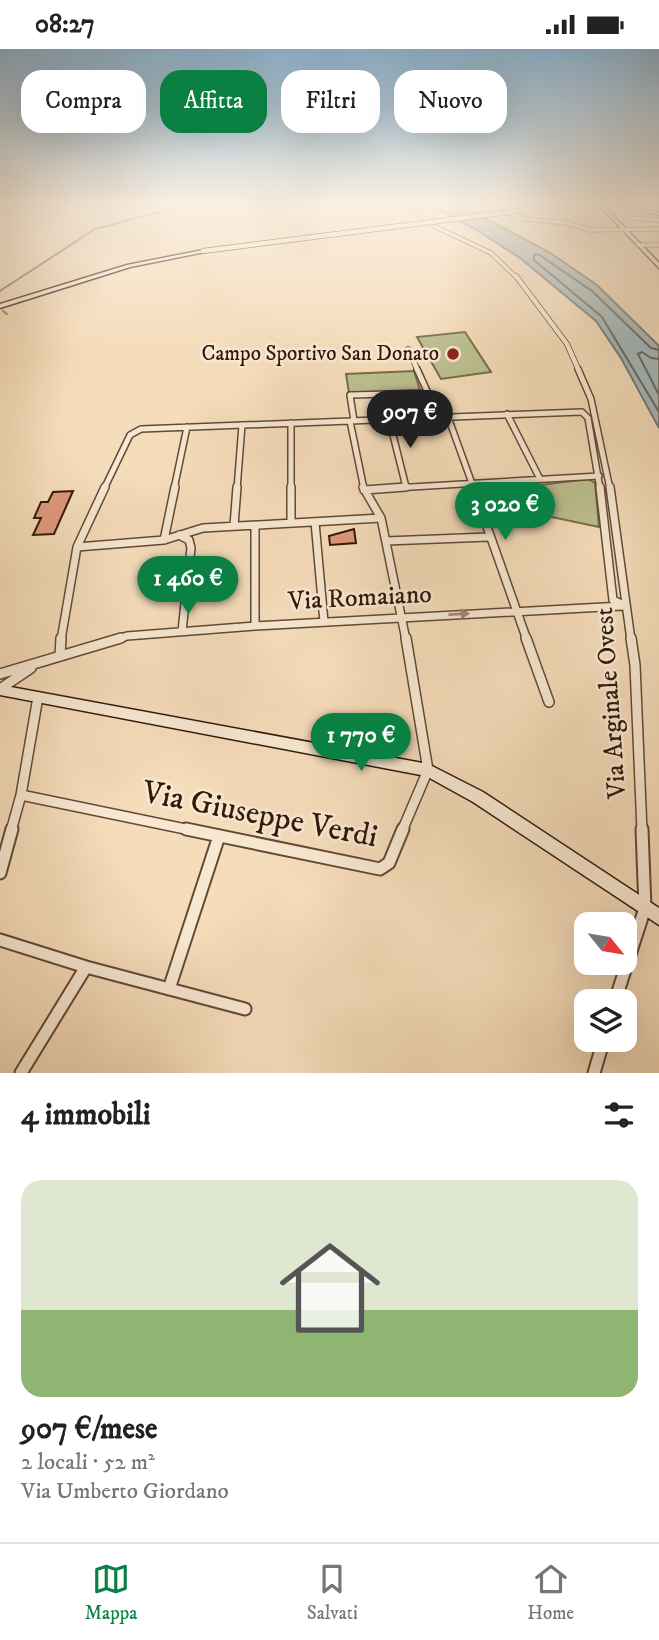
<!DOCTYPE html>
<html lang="it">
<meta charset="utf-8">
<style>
:root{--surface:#fff;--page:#f2f2f2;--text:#222;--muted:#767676;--line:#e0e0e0;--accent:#0b8043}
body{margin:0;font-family:"IM FELL DW Pica",serif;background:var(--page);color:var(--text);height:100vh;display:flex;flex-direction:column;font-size:26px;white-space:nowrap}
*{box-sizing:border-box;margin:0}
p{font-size:23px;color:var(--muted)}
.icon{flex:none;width:38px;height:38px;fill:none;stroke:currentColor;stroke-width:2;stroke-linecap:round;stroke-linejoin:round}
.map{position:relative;height:1024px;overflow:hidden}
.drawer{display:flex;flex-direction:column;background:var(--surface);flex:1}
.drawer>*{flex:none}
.banner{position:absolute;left:21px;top:21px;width:618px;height:63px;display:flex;gap:14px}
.needle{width:46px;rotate:120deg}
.controls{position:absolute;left:574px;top:863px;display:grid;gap:14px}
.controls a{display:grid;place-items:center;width:63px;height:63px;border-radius:14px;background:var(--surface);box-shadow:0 7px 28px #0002;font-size:35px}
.price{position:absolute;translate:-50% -60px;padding:0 16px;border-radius:24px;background:var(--accent);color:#fff;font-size:23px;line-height:46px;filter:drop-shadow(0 2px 4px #0008)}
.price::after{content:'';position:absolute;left:50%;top:42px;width:21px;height:16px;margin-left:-10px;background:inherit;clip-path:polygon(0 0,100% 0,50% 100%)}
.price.selected{background:#222;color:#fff}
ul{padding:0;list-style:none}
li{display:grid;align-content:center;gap:14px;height:371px;padding:0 21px}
li span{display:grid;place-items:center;height:217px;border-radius:21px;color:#555}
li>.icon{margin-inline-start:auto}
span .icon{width:126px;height:126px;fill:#fffc;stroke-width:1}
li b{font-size:30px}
h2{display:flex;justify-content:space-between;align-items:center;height:84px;padding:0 21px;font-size:30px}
.pill{padding:0 24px;border-radius:21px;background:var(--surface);box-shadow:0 7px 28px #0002;font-size:24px;line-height:63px}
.pill.selected{background:var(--accent);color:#fff}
.status{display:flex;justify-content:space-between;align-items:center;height:49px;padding:0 35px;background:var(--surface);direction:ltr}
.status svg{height:19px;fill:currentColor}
.dock{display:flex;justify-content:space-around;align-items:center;height:98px;border-top:2px solid var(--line);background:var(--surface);font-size:19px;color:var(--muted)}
.dock a{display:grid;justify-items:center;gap:4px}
.dock .selected{color:var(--accent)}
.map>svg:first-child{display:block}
.green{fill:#bcc090;stroke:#776c4c;stroke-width:2}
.water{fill:#a2b8bb;stroke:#757874;stroke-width:2}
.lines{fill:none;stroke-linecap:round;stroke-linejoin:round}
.shore{stroke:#6a6862;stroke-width:2}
.stream{stroke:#757874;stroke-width:2}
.building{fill:#de997a;stroke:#321809;stroke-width:2}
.street-far5-casing{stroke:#634935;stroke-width:5}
.street-far4-casing{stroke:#634935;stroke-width:6}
.street-far3-casing{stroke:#634935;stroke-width:8}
.street-far2-casing{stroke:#634935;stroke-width:10}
.street-far1-casing{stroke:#634935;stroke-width:12}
.street-casing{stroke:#634935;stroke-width:15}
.secondary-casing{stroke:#321809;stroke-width:3}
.street-far5{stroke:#f8e8d2;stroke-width:3.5}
.street-far4{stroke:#f8e8d2;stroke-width:4.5}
.street-far3{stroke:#f8e8d2;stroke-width:5}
.street-far2{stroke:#f8e8d2;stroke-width:7}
.street-far1{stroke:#f8e8d2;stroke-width:9}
.street{stroke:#f8e8d2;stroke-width:11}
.secondary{fill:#f8e8d2;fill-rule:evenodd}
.secondary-bridge-casing{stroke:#321809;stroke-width:6;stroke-linecap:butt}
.secondary-bridge{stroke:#f8e8d2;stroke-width:4.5}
.oneway{fill:#9f8a78}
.poi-dot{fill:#8f2418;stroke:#f8e8d2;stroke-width:2.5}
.labels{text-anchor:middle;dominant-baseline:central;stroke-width:5;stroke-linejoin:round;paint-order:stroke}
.far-poi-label{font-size:21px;fill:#321809;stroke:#f8e8d2;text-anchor:end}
.street-label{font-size:26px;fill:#321809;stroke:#f8e8d2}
.near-street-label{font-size:32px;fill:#321809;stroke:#f8e8d2}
</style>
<div class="status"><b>08:27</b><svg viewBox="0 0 49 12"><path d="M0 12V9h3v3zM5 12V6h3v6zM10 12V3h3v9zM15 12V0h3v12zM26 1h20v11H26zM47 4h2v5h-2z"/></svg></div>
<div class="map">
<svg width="659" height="1024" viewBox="0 0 659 1024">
<rect width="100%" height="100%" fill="#f5dcba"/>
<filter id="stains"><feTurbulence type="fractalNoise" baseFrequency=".00286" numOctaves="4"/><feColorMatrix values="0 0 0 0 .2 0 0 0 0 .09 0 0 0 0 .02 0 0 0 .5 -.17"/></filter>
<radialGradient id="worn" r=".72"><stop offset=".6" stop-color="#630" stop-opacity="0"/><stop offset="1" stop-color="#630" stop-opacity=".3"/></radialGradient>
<path class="green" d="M465,283L491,323L441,330L417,288Z
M414,322L420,341L349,344L346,325Z
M588,430L595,434L599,478L537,465L525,438Z"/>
<path class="water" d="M428,155H458L549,203L597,236L659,297V379L621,309L596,272L520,209L475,180Z"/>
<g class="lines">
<path class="shore" d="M659,301L651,299L592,242L538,205L534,206V211L602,268L659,363
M659,310L651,309L642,303L638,305L659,346"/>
<path class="stream" d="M0,242L95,180L190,155
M3,262L7,265"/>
</g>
<path class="building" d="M73,442L54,485L33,486L41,469H34L41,453H48L53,443Z
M354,480L356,494L330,496L329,487Z"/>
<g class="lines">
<defs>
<path id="street-far5" d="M406,155L434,177L491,204L517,229
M490,155L495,160L525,170L567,174L589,181L659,180
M632,169L659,171
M638,196H659"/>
<path id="street-far4" d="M516,227L567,295L579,322
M408,300L418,322"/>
<path id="street-far3" d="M417,320L439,368
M578,320L591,350L610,440
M507,365L540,430
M448,368L474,440
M389,370L406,438
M350,372L364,440
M354,372L350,346L428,344
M291,374V440
M104,440L130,386L141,380L582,363L588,369L600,440
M174,440L187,378
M237,440L242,376
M377,440L599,427"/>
<path id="street-far2" d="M291,438V474
M363,438L381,469L406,591
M473,438L527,591
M600,438L613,551L626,557
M610,438L631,591
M364,441L406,438
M315,473L324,573
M255,476V577
M234,477L237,438
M179,486L189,491L191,499L182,582
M164,491L175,438
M386,492L488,488
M77,498L164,491L203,479L381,469
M61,591L77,498L105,438
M115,591L127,587L255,577L622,557"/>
<path id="street-far1" d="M526,589L549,653
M631,589L635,616L642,782
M60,607L61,589
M0,625L121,589
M0,640L31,619
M21,746L195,782
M11,782L21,746L38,648
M402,782L428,721L406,589"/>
<path id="street" d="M186,780L380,820L389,814L403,780
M0,824L12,780
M0,891L86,918L245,960
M169,940L219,787
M615,952L645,859L642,780
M21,1024L86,918
M594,1024L604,990"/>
<path id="secondary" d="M598,155H602L659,214V219Z
M615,155H621L659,164V166Z
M203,201L205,203L130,218L0,259V255L127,216Z
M0,636L428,715L483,743L659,859V876L473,753L426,727L0,646Z"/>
</defs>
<use href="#street-far5" class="street-far5-casing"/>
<use href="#street-far4" class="street-far4-casing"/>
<use href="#street-far3" class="street-far3-casing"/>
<use href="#street-far2" class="street-far2-casing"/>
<use href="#street-far1" class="street-far1-casing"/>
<use href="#street" class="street-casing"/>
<use href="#secondary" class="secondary-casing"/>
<use href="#street-far5" class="street-far5"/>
<use href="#street-far4" class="street-far4"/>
<use href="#street-far3" class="street-far3"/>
<use href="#street-far2" class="street-far2"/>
<use href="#street-far1" class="street-far1"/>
<use href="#street" class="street"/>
<use href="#secondary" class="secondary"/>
<defs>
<path id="secondary-bridge" d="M203,202L573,155"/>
</defs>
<use href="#secondary-bridge" class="secondary-bridge-casing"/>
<use href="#secondary-bridge" class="secondary-bridge"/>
</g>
<defs><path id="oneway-solid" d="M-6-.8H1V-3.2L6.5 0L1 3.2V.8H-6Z" transform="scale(1.75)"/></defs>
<use class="oneway" href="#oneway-solid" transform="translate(459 565) rotate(-3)"/>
<linearGradient id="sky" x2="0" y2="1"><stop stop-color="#8cb6d6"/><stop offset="0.52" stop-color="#faefe0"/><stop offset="1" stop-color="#faefe0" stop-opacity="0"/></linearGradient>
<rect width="659" height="298" fill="url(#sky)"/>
<circle class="poi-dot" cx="453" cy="305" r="7"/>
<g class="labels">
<g class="far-poi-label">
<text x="439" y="305">Campo Sportivo San Donato</text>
</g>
<g class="street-label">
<text transform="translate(360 549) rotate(-3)">Via Romaiano</text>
<text transform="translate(611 654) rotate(-94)">Via Arginale Ovest</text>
</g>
<g class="near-street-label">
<text transform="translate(260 766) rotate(11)">Via Giuseppe Verdi</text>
</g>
</g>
<rect width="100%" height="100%" filter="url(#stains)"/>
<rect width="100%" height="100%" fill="url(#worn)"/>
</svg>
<div class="controls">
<a><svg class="needle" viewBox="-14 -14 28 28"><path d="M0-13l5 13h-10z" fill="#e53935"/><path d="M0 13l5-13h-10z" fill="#767676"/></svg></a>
<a><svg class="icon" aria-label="layers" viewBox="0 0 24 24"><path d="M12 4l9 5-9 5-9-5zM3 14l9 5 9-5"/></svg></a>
</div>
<b class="price selected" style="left:410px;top:401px">907 €</b>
<b class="price" style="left:505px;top:493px">3 020 €</b>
<b class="price" style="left:188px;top:567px">1 460 €</b>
<b class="price" style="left:361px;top:724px">1 770 €</b>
<div class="banner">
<a class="pill">Compra</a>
<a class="pill selected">Affitta</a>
<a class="pill">Filtri</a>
<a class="pill">Nuovo</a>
</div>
</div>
<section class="drawer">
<h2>4 immobili<svg class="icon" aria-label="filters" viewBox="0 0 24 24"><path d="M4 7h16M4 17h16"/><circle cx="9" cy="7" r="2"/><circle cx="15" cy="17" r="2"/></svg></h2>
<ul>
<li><span style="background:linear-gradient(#dfe7d0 60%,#8fb573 0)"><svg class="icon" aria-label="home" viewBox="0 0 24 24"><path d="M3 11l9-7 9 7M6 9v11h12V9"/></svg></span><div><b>907 €/mese</b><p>2 locali · 52 m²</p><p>Via Umberto Giordano</p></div></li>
</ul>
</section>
<nav class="dock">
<a class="selected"><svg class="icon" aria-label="map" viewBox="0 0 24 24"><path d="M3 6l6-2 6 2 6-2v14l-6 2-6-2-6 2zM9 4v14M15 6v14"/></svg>Mappa</a>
<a><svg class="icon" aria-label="saved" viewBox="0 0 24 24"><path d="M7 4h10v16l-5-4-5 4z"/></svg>Salvati</a>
<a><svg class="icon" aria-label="home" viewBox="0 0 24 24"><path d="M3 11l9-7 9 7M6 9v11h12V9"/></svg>Home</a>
</nav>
